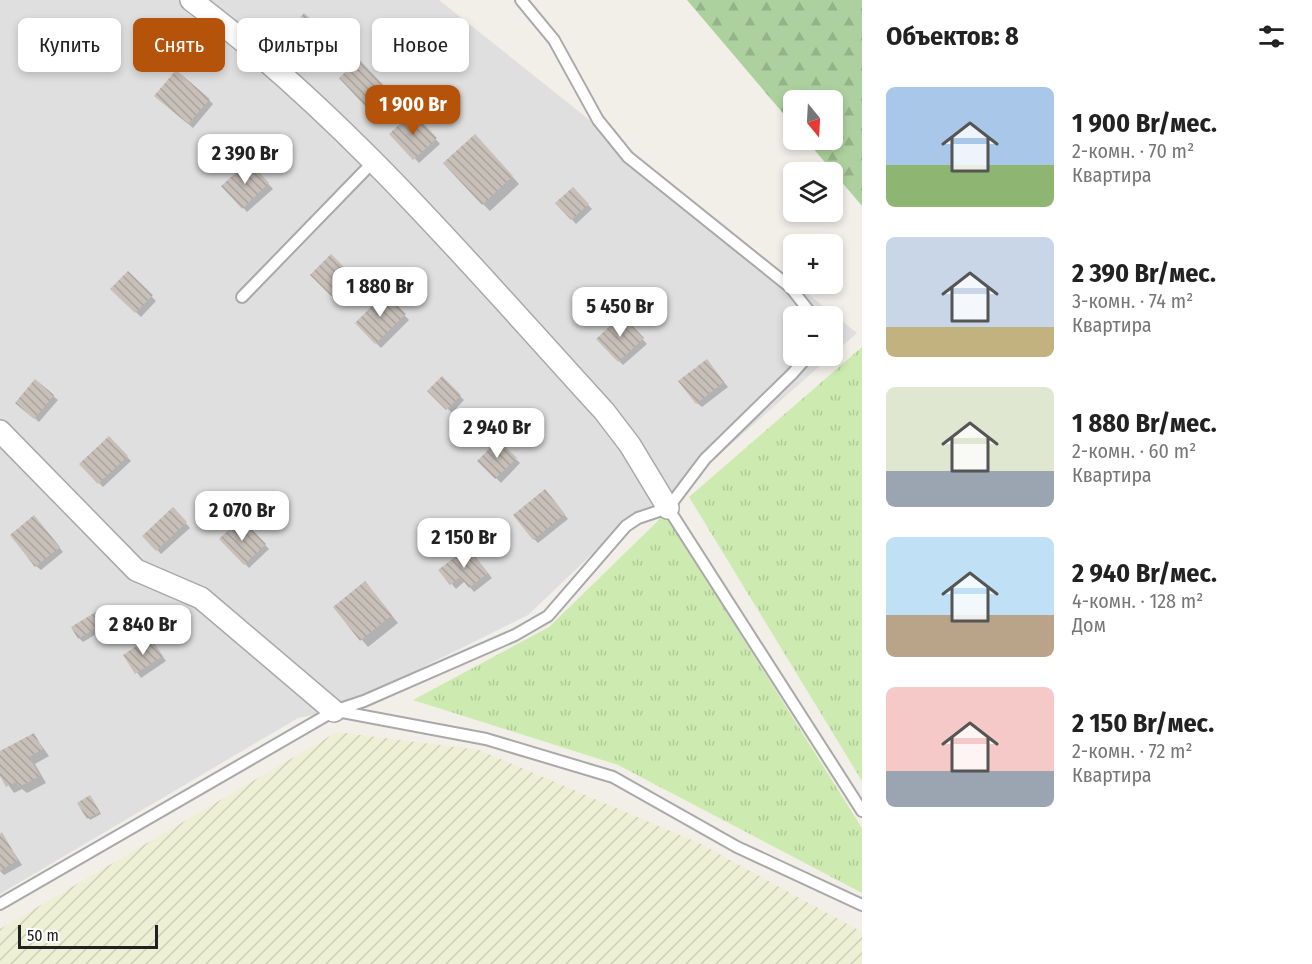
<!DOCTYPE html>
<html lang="ru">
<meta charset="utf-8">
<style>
:root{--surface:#fff;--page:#f6f6f6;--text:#222;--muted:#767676;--accent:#b45309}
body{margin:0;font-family:"Fira Sans Condensed",sans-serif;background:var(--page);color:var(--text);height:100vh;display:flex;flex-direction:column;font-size:22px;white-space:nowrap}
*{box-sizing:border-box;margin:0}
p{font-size:20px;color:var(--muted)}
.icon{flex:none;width:33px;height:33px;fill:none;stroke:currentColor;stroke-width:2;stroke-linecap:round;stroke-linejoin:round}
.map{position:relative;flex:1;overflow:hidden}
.side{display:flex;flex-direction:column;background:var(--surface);width:450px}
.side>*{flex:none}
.guide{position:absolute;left:18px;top:18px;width:570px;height:54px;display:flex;gap:12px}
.needle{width:39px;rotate:162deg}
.tools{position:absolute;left:783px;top:90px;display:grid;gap:12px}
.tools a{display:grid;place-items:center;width:60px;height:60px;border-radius:9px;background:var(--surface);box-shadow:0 3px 9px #0003;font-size:30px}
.scale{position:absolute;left:18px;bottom:15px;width:140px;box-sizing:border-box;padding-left:6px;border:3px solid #222;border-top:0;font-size:16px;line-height:21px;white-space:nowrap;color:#222;-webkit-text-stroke:4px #fff;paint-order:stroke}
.price{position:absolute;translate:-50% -51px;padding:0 14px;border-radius:12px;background:#fff;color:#222;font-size:20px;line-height:39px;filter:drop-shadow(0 2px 3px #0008)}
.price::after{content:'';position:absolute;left:50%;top:36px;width:18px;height:14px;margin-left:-9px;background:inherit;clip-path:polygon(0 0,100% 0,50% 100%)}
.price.current{background:var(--accent);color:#fff}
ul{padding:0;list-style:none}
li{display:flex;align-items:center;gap:18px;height:150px;padding:0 24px}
li span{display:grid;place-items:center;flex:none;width:168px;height:120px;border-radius:9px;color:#555}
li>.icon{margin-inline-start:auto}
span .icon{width:72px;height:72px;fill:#fffc;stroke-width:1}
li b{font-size:26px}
h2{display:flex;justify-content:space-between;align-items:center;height:72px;padding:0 24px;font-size:26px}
.tag{padding:0 21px;border-radius:9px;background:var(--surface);box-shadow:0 3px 9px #0003;font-size:21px;line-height:54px}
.tag.current{background:var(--accent);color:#fff}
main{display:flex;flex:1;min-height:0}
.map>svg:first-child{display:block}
.residential{fill:#e0dfdf}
.farmland{fill:url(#farmland-furrows)}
.grass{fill:url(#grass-tufts)}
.forest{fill:url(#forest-firs)}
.shadow{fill:#0003}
.building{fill:url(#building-back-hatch)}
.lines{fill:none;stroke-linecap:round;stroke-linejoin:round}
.lane-casing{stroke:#a9a9a9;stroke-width:14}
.street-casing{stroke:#a9a9a9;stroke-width:24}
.lane{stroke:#fff;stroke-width:10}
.street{stroke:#fff;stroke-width:21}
</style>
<main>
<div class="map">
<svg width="862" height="964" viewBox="0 0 862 964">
<defs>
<pattern id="farmland-furrows" width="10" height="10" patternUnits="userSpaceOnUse" patternTransform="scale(1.5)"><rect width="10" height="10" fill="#eef0d5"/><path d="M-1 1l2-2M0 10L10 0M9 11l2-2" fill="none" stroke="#ccceb7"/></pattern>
<pattern id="grass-tufts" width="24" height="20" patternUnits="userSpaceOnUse" patternTransform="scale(1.5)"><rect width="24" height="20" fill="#cdebb0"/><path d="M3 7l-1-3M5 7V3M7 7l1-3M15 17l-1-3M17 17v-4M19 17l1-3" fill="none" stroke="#b0c997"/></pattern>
<pattern id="forest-firs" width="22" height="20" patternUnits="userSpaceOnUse" patternTransform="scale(1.5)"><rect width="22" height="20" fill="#add19e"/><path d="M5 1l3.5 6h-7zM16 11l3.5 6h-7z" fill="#95b388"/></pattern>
<pattern id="building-back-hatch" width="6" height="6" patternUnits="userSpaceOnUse" patternTransform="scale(1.5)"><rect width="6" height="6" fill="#c7bfb8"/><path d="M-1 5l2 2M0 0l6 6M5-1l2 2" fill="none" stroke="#aba49e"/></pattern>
</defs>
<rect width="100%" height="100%" fill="#f2efe9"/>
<path class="residential" d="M0,0H439L857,333L833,354L832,316H794V356H831L668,500L632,516L528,615L334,711L298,718L0,894Z"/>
<path class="farmland" d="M337,732L479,750L699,843L862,932V964H0V929Z"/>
<path class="grass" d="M862,347V781L689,497Z
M665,514L862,828V893L618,765L413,700L549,627Z"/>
<path class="forest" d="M687,0H862V206L806,140H832V100H794L793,125Z"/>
<path class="shadow" d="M304,15L336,43L321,59L295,37Z
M359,61L389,93L370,110L341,78Z
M161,100H209L213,104L193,128Z
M413,114L440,144L419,163L392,134Z
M482,143L519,184L490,211L483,204Z
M249,163L273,189L247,212L223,186Z
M573,189L592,209L576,224L557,203Z
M331,256L356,280L336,300L312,275Z
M128,273L156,301L141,317L112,289Z
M385,295L409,320L381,348L357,324Z
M622,317L647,344L623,365L598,339Z
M711,366L728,387L702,407L697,403Z
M442,378L464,400L452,413L430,391Z
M36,381L58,400L39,422L22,407Z
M109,438L131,461L103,487L81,464Z
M498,442L520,463L501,483L479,461Z
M549,495L568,519L538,543L534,539Z
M173,509L190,528L161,554L144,536Z
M241,520L269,549L249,568L221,539Z
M39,522L63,552L41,570L36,566Z
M472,553L492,578L474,592L465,581L456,589L440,570Z
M371,590L398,623L368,647L335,608Z
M99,612L110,626L83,642L79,638Z
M150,639L166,661L141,678L125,656Z
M34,735L49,756L35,764L46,783L27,793L22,789L14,793L0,773V753Z
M92,799L101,814L90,820L79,803Z
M2,834L22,865L4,875L0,871Z"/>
<path class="building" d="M304,13L332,37L316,56L288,33Z
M359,59L385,87L365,106L339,78Z
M176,70L210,99L188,124L154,96Z
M413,112L437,138L413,160L389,134Z
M475,134L513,176L482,205L443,163Z
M249,161L269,183L242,209L221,186Z
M573,187L589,204L571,220L555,203Z
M331,254L352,275L331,296L310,275Z
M128,271L153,295L135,313L110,289Z
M385,293L406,314L375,344L355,323Z
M622,315L644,338L618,362L596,339Z
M707,359L724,382L696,404L678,381Z
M442,376L461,395L446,410L427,391Z
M35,379L54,395L34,419L15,403Z
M109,436L128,456L98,484L79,464Z
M498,440L517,458L495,479L477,461Z
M545,489L565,514L533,540L513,515Z
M173,507L187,522L156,551L142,536Z
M34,515L60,547L35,567L10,535Z
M241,518L266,544L244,565L219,539Z
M468,547L488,573L469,588L460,577L450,585L438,570Z
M365,581L392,615L360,641L333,607Z
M99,610L107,621L78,639L71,627Z
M150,637L163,656L135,674L123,655Z
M34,733L43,749L29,757L40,776L19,787L16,782L6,787L0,776V751Z
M90,795L100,812L87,819L77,803Z
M2,832L18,860L0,871V834Z"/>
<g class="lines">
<defs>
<path id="lane" d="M521,0L554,40L598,120L628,157L790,287L813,316
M242,297L374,161
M668,508L862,811
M337,711L486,739L613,777L737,847L862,905
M0,904L334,711L364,701L515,635L548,616L626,526L638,518L668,508L705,459L792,374L808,356"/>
<path id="street" d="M191,0C347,117 473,268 604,411L630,445L668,508
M0,431L136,570L201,598L334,711"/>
</defs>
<use href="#lane" class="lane-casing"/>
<use href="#street" class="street-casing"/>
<use href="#lane" class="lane"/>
<use href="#street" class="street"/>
</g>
</svg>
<div class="tools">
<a><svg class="needle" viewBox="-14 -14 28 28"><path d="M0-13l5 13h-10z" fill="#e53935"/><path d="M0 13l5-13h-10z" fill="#767676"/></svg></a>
<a><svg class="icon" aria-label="layers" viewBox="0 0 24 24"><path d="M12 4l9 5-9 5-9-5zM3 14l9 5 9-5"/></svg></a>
<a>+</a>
<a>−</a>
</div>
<div class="scale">50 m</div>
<b class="price current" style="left:413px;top:136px">1 900 Br</b>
<b class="price" style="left:245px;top:185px">2 390 Br</b>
<b class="price" style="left:380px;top:318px">1 880 Br</b>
<b class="price" style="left:620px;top:338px">5 450 Br</b>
<b class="price" style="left:497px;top:459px">2 940 Br</b>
<b class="price" style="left:242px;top:542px">2 070 Br</b>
<b class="price" style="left:464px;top:569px">2 150 Br</b>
<b class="price" style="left:143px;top:656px">2 840 Br</b>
<div class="guide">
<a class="tag">Купить</a>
<a class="tag current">Снять</a>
<a class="tag">Фильтры</a>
<a class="tag">Новое</a>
</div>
</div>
<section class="side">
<h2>Объектов: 8<svg class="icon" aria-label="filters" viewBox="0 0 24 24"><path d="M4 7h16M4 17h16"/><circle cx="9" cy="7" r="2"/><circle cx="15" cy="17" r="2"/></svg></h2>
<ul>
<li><span style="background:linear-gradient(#a9c7e8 65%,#8fb573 0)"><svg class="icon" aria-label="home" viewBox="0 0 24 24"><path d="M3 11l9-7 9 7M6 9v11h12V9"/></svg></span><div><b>1 900 Br/мес.</b><p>2-комн. · 70 m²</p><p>Квартира</p></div></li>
<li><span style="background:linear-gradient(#c9d6e8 75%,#c2b280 0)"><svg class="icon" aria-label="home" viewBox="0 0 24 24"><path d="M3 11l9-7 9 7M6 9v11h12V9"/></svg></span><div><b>2 390 Br/мес.</b><p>3-комн. · 74 m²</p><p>Квартира</p></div></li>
<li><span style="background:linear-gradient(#dfe7d0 70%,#9aa5b1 0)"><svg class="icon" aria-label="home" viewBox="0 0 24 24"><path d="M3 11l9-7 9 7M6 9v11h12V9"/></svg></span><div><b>1 880 Br/мес.</b><p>2-комн. · 60 m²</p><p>Квартира</p></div></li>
<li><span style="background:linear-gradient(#bfe0f5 65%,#b9a48a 0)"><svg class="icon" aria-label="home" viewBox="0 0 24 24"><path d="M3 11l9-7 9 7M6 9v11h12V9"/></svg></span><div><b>2 940 Br/мес.</b><p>4-комн. · 128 m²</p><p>Дом</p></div></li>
<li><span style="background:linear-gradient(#f6c9c9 70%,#9aa5b1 0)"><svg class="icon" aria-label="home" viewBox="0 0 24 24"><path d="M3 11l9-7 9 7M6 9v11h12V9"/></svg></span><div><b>2 150 Br/мес.</b><p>2-комн. · 72 m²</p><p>Квартира</p></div></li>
</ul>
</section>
</main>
